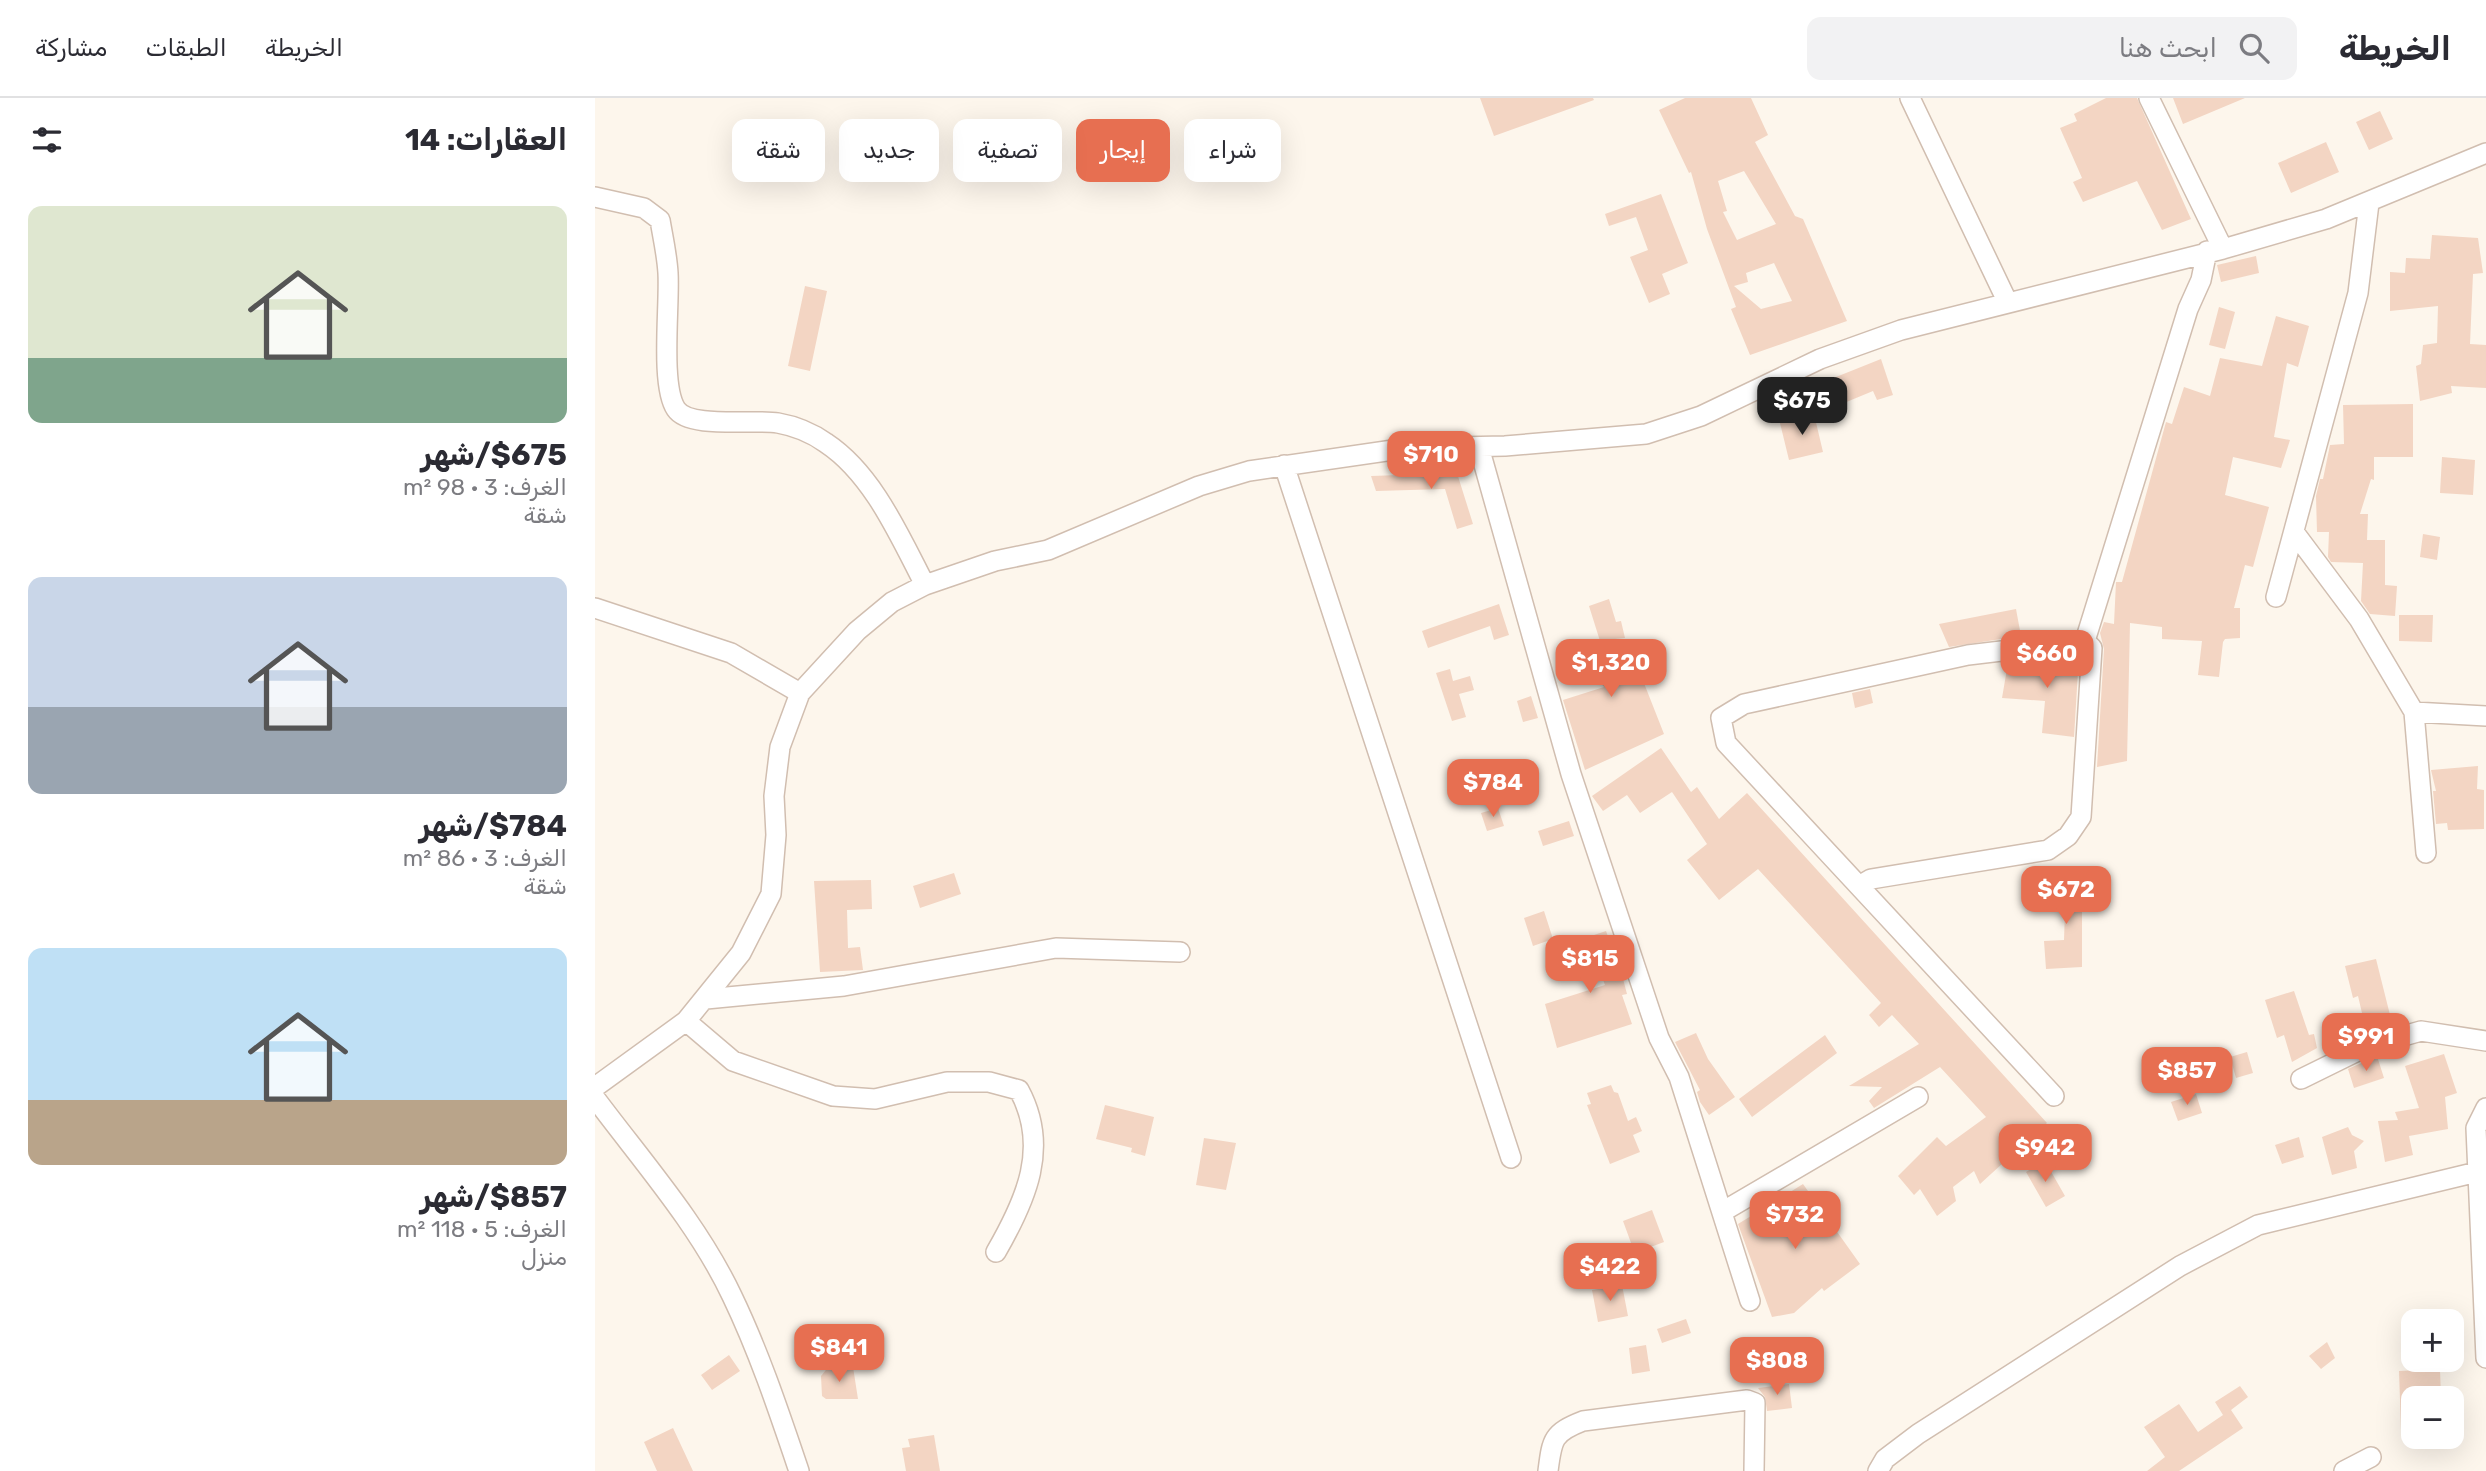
<!DOCTYPE html>
<html lang="ar">
<meta charset="utf-8">
<style>
:root{--surface:#fff;--page:#f2f2f3;--text:#2b2b33;--muted:#7c7c81;--line:#e1e1e2;--accent:#e76f51}
body{margin:0;font-family:Rubik,"Noto Sans Arabic",sans-serif;background:var(--page);color:var(--text);direction:rtl;height:100vh;display:flex;flex-direction:column;font-size:26px;white-space:nowrap}
*{box-sizing:border-box;margin:0}
p{font-size:23px;color:var(--muted)}
.icon{flex:none;width:38px;height:38px;fill:none;stroke:currentColor;stroke-width:2;stroke-linecap:round;stroke-linejoin:round}
.map{position:relative;flex:1;overflow:hidden;direction:ltr}
.drawer{display:flex;flex-direction:column;background:var(--surface);width:595px}
.drawer>*{flex:none}
.guide{position:absolute;left:21px;top:21px;width:665px;height:63px;direction:rtl;display:flex;gap:14px}
.tools{position:absolute;left:1806px;top:1211px;display:grid;gap:14px}
.tools a{display:grid;place-items:center;width:63px;height:63px;border-radius:14px;background:var(--surface);box-shadow:0 7px 28px #0002;font-size:35px}
.price{position:absolute;translate:-50% -60px;padding:0 16px;border-radius:14px;background:var(--accent);color:#fff;font-size:23px;line-height:46px;filter:drop-shadow(0 2px 4px #0008)}
.price::after{content:'';position:absolute;left:50%;top:42px;width:21px;height:16px;margin-left:-10px;background:inherit;clip-path:polygon(0 0,100% 0,50% 100%)}
.price.on{background:#222;color:#fff}
ul{padding:0;list-style:none}
li{display:grid;align-content:center;gap:14px;height:371px;padding:0 28px}
li span{display:grid;place-items:center;height:217px;border-radius:14px;color:#555}
li>.icon{margin-inline-start:auto}
span .icon{width:126px;height:126px;fill:#fffc;stroke-width:1}
li b{font-size:30px}
h2{display:flex;justify-content:space-between;align-items:center;height:84px;padding:0 28px;font-size:30px}
.chip{padding:0 24px;border-radius:14px;background:var(--surface);box-shadow:0 7px 28px #0002;font-size:24px;line-height:63px}
.chip.on{background:var(--accent);color:#fff}
header{display:flex;align-items:center;gap:42px;box-sizing:border-box;height:98px;padding:0 35px;background:var(--surface);border-bottom:2px solid var(--line)}
header strong{font-size:33px}
nav{display:flex;gap:38px;margin-inline-start:auto;font-size:24px}
.search{width:490px;height:63px;background:var(--page);display:flex;align-items:center;gap:18px;box-sizing:border-box;padding:0 24px;border-radius:14px;color:var(--muted);font-size:26px}
main{display:flex;flex:1;min-height:0}
.map>svg:first-child{display:block}
.building{fill:#f3d5c3;fill-rule:evenodd}
.lines{fill:none;stroke-linecap:round;stroke-linejoin:round}
.minor-casing{stroke:#d1beb0;stroke-width:22}
.minor{stroke:#fff;stroke-width:19}
</style>
<header>
<strong>الخريطة</strong>
<div class="search"><svg class="icon" aria-label="search" viewBox="0 0 24 24"><circle cx="10" cy="10" r="6"/><path d="M15 15l6 6"/></svg>ابحث هنا</div>
<nav><a>الخريطة</a><a>الطبقات</a><a>مشاركة</a></nav>
</header>
<main>
<div class="map">
<svg width="1891" height="1373" viewBox="0 0 1891 1373">
<rect width="100%" height="100%" fill="#fdf6ec"/>
<path class="building" d="M885,0H998L999,2L899,38Z
M1090,0H1156L1173,37L1160,44L1200,118L1208,121L1252,223L1155,257L1136,211L1141,209L1112,131L1096,74L1094,75L1064,12ZM1149,73L1181,126L1142,142L1128,114L1132,113L1123,83ZM1179,165L1197,203L1166,211L1139,188L1153,184L1151,175Z
M1511,0H1542L1596,121L1567,132L1542,83L1488,104L1478,84L1487,80L1465,30L1482,23L1479,16Z
M1578,0H1650L1588,26Z
M1785,13L1798,41L1774,52L1761,24Z
M1731,44L1744,74L1696,95L1683,65Z
M1066,96L1093,165L1067,176L1075,196L1054,205L1035,159L1053,152L1041,119L1014,128L1010,116Z
M1837,137L1883,140L1888,175L1878,176L1875,246L1891,247V290L1856,288L1857,295L1825,303L1821,268L1826,266L1828,247L1842,245L1843,208L1795,213V174L1810,175L1811,160L1835,161Z
M1661,158L1664,175L1626,184L1622,167Z
M210,188L232,193L215,273L193,268Z
M1624,209L1640,214L1630,251L1614,247Z
M1681,218L1714,228L1703,269L1692,265L1679,339L1695,342L1686,370L1638,359L1630,397L1674,409L1658,469L1650,467L1639,510H1645V540L1630,541L1628,544L1624,579L1603,577L1607,543L1567,541V529L1535,525L1532,663L1502,669L1509,551L1505,535L1509,524L1519,526L1521,484H1527L1571,324L1577,326L1589,289L1615,298L1625,260L1667,268Z
M1286,261L1298,297L1282,302L1278,293L1237,310L1226,285Z
M1818,306V359H1779V382L1776,381L1765,416H1773L1772,442H1790V487L1802,488L1800,518L1775,516L1766,503L1768,465L1736,464L1733,459L1734,434H1722L1721,398L1725,381H1728L1735,347L1749,346L1748,307Z
M1219,316L1228,354L1194,362L1185,325Z
M1847,359L1880,362L1878,397L1845,395Z
M862,375L878,426L862,431L850,391L781,393L776,378Z
M1828,436L1845,439L1842,462L1825,459Z
M1014,501L1021,524L1026,523L1030,540L1020,541L1036,579L1045,575L1069,636L990,672L968,602L1009,589L998,575L989,549L1005,543L994,508Z
M904,506L914,537L899,542L895,528L833,550L827,533Z
M1421,511L1426,538L1354,549L1344,526Z
M1804,517H1838L1837,544L1804,543Z
M1484,557L1479,639L1447,635L1450,603L1407,600L1413,565Z
M855,571L858,583L875,578L879,592L864,596L871,619L857,623L841,575Z
M1275,591L1278,605L1260,610L1257,595Z
M936,598L943,620L928,624L922,603Z
M1066,650L1096,694L1102,689L1124,721L1152,695L1452,1025L1385,1086L1379,1073L1358,1089L1361,1103L1342,1118L1325,1091L1319,1097L1303,1078L1342,1039L1351,1048L1391,1019L1345,969L1279,1010L1274,1003L1287,989L1254,988L1324,946L1297,917L1284,929L1274,917L1286,905L1163,771L1124,802L1092,762L1112,746L1077,694L1045,715L1032,697L1008,713L997,698Z
M1883,668L1882,691L1889,692V731L1853,732L1852,725L1841,726L1838,693H1841L1836,672Z
M903,710L909,728L892,733L886,715Z
M974,723L979,738L948,748L943,733Z
M359,775L366,796L325,810L318,788Z
M276,782L277,811L252,812L253,850L265,849L268,872L225,874L219,783Z
M1467,782L1487,783V869L1451,871L1449,843L1469,842L1470,812H1447V792L1467,791Z
M949,813L958,841L938,848L929,820Z
M1011,833L1027,877L1032,896L1027,897L1037,926L962,950L950,906L1010,887L1000,860L963,872L957,854L994,843L993,839Z
M1781,861L1797,925L1771,932L1763,898L1758,900L1750,868Z
M1699,893L1714,937L1719,936L1722,950L1697,964L1689,937L1682,940L1670,902Z
M1101,935L1113,961L1140,999L1114,1017L1105,1004L1102,994L1105,992L1080,944Z
M1230,937L1242,955L1157,1019L1144,1001Z
M1652,954L1658,975L1641,980L1635,959Z
M1849,956L1862,995L1850,999L1853,1031L1814,1038L1818,1057L1790,1064L1783,1023L1803,1022L1800,1014L1824,1010L1810,968Z
M1782,958L1789,980L1759,990L1753,971Z
M1016,987L1019,994L1023,995L1033,1023L1041,1019L1047,1033L1038,1037L1045,1054L1015,1066L992,1007L996,1006L992,995Z
M1601,996L1607,1015L1583,1023L1576,1004Z
M510,1007L559,1019L550,1058L536,1054L537,1050L501,1041Z
M1753,1029L1757,1037L1769,1043L1759,1053L1762,1070L1737,1077L1727,1039Z
M1704,1039L1709,1059L1687,1066L1680,1047Z
M609,1040L641,1045L631,1092L601,1087Z
M1450,1063L1470,1098L1451,1109L1431,1074Z
M1208,1086L1265,1166L1229,1193L1227,1190L1199,1215L1177,1219L1143,1126Z
M1057,1112L1069,1144L1053,1150L1056,1159L1043,1164L1028,1123Z
M1027,1187L1033,1218L1003,1224L997,1192Z
M1091,1221L1096,1235L1067,1245L1062,1231Z
M1732,1244L1740,1260L1726,1271L1714,1258Z
M1051,1247L1055,1273L1037,1276L1034,1250Z
M134,1257L145,1273L117,1292L106,1277Z
M239,1262L240,1273L258,1269L263,1301H231L227,1298L226,1278Z
M1845,1271L1846,1300H1818V1330L1806,1331L1804,1273Z
M1194,1286L1197,1310L1172,1313L1170,1299L1163,1290Z
M1645,1288L1653,1299L1636,1312L1648,1330L1584,1373H1552L1570,1359L1549,1329L1584,1306L1603,1334L1628,1317L1620,1304Z
M78,1330L98,1373H62L49,1344Z
M339,1337L345,1373H311L307,1350L315,1349L313,1341Z"/>
<g class="lines">
<defs>
<path id="minor" d="M1315,0L1412,203
M1554,0L1628,151
M0,99L49,110L65,122C68,140 72,157 73,175C75,207 65,287 81,311C94,331 158,321 183,325C200,328 217,335 231,345C278,376 305,439 330,487
M884,349L976,676L1064,940L1084,979L1155,1203
M689,367L916,1060
M1699,434L1764,521L1819,614L1831,755
M1681,499L1763,195L1774,105
M0,510L136,555L205,595
M1490,543L1593,211L1606,182L1612,153
M1819,614L1891,618
M1264,788L1276,781L1453,752L1473,738L1486,719L1497,550L1490,543
M111,901L249,888L461,850L585,854
M91,923L138,963L238,998L280,1001L352,984H394L424,992C455,1049 431,1102 401,1154
M1706,981L1773,948L1826,933L1891,943
M0,989L91,923L146,855L176,796L181,737L179,698L185,649L205,595L262,533L297,504L330,487L400,463L453,452L604,388L654,373L812,350L910,348L1051,336L1106,318L1225,261L1306,232L1628,151L1731,121L1891,55
M1459,998L1131,645L1126,620L1149,606L1373,557L1490,543
M0,1000C47,1063 103,1126 137,1198C164,1254 184,1314 204,1373
M1891,1010L1881,1030L1891,1260
M1127,1114L1323,999
M953,1373C957,1342 957,1335 988,1323L1152,1302L1160,1305L1159,1373
M1283,1373L1290,1361L1323,1336L1585,1168L1663,1127L1882,1074
M1749,1373L1776,1359"/>
</defs>
<use href="#minor" class="minor-casing"/>
<use href="#minor" class="minor"/>
</g>
</svg>
<div class="tools">
<a>+</a>
<a>−</a>
</div>
<b class="price on" style="left:1207px;top:339px">$675</b>
<b class="price" style="left:836px;top:393px">$710</b>
<b class="price" style="left:1452px;top:592px">$660</b>
<b class="price" style="left:1016px;top:601px">$1,320</b>
<b class="price" style="left:898px;top:721px">$784</b>
<b class="price" style="left:1471px;top:828px">$672</b>
<b class="price" style="left:995px;top:897px">$815</b>
<b class="price" style="left:1771px;top:975px">$991</b>
<b class="price" style="left:1592px;top:1009px">$857</b>
<b class="price" style="left:1450px;top:1086px">$942</b>
<b class="price" style="left:1200px;top:1153px">$732</b>
<b class="price" style="left:1015px;top:1205px">$422</b>
<b class="price" style="left:244px;top:1286px">$841</b>
<b class="price" style="left:1182px;top:1299px">$808</b>
<div class="guide">
<a class="chip">شراء</a>
<a class="chip on">إيجار</a>
<a class="chip">تصفية</a>
<a class="chip">جديد</a>
<a class="chip">شقة</a>
</div>
</div>
<section class="drawer">
<h2>العقارات: 14<svg class="icon" aria-label="filters" viewBox="0 0 24 24"><path d="M4 7h16M4 17h16"/><circle cx="9" cy="7" r="2"/><circle cx="15" cy="17" r="2"/></svg></h2>
<ul>
<li><span style="background:linear-gradient(#dfe7d0 70%,#7fa58c 0)"><svg class="icon" aria-label="home" viewBox="0 0 24 24"><path d="M3 11l9-7 9 7M6 9v11h12V9"/></svg></span><div><b>$675/شهر</b><p>الغرف: 3 · 98 m²</p><p>شقة</p></div></li>
<li><span style="background:linear-gradient(#c9d6e8 60%,#9aa5b1 0)"><svg class="icon" aria-label="home" viewBox="0 0 24 24"><path d="M3 11l9-7 9 7M6 9v11h12V9"/></svg></span><div><b>$784/شهر</b><p>الغرف: 3 · 86 m²</p><p>شقة</p></div></li>
<li><span style="background:linear-gradient(#bfe0f5 70%,#b9a48a 0)"><svg class="icon" aria-label="home" viewBox="0 0 24 24"><path d="M3 11l9-7 9 7M6 9v11h12V9"/></svg></span><div><b>$857/شهر</b><p>الغرف: 5 · 118 m²</p><p>منزل</p></div></li>
</ul>
</section>
</main>
